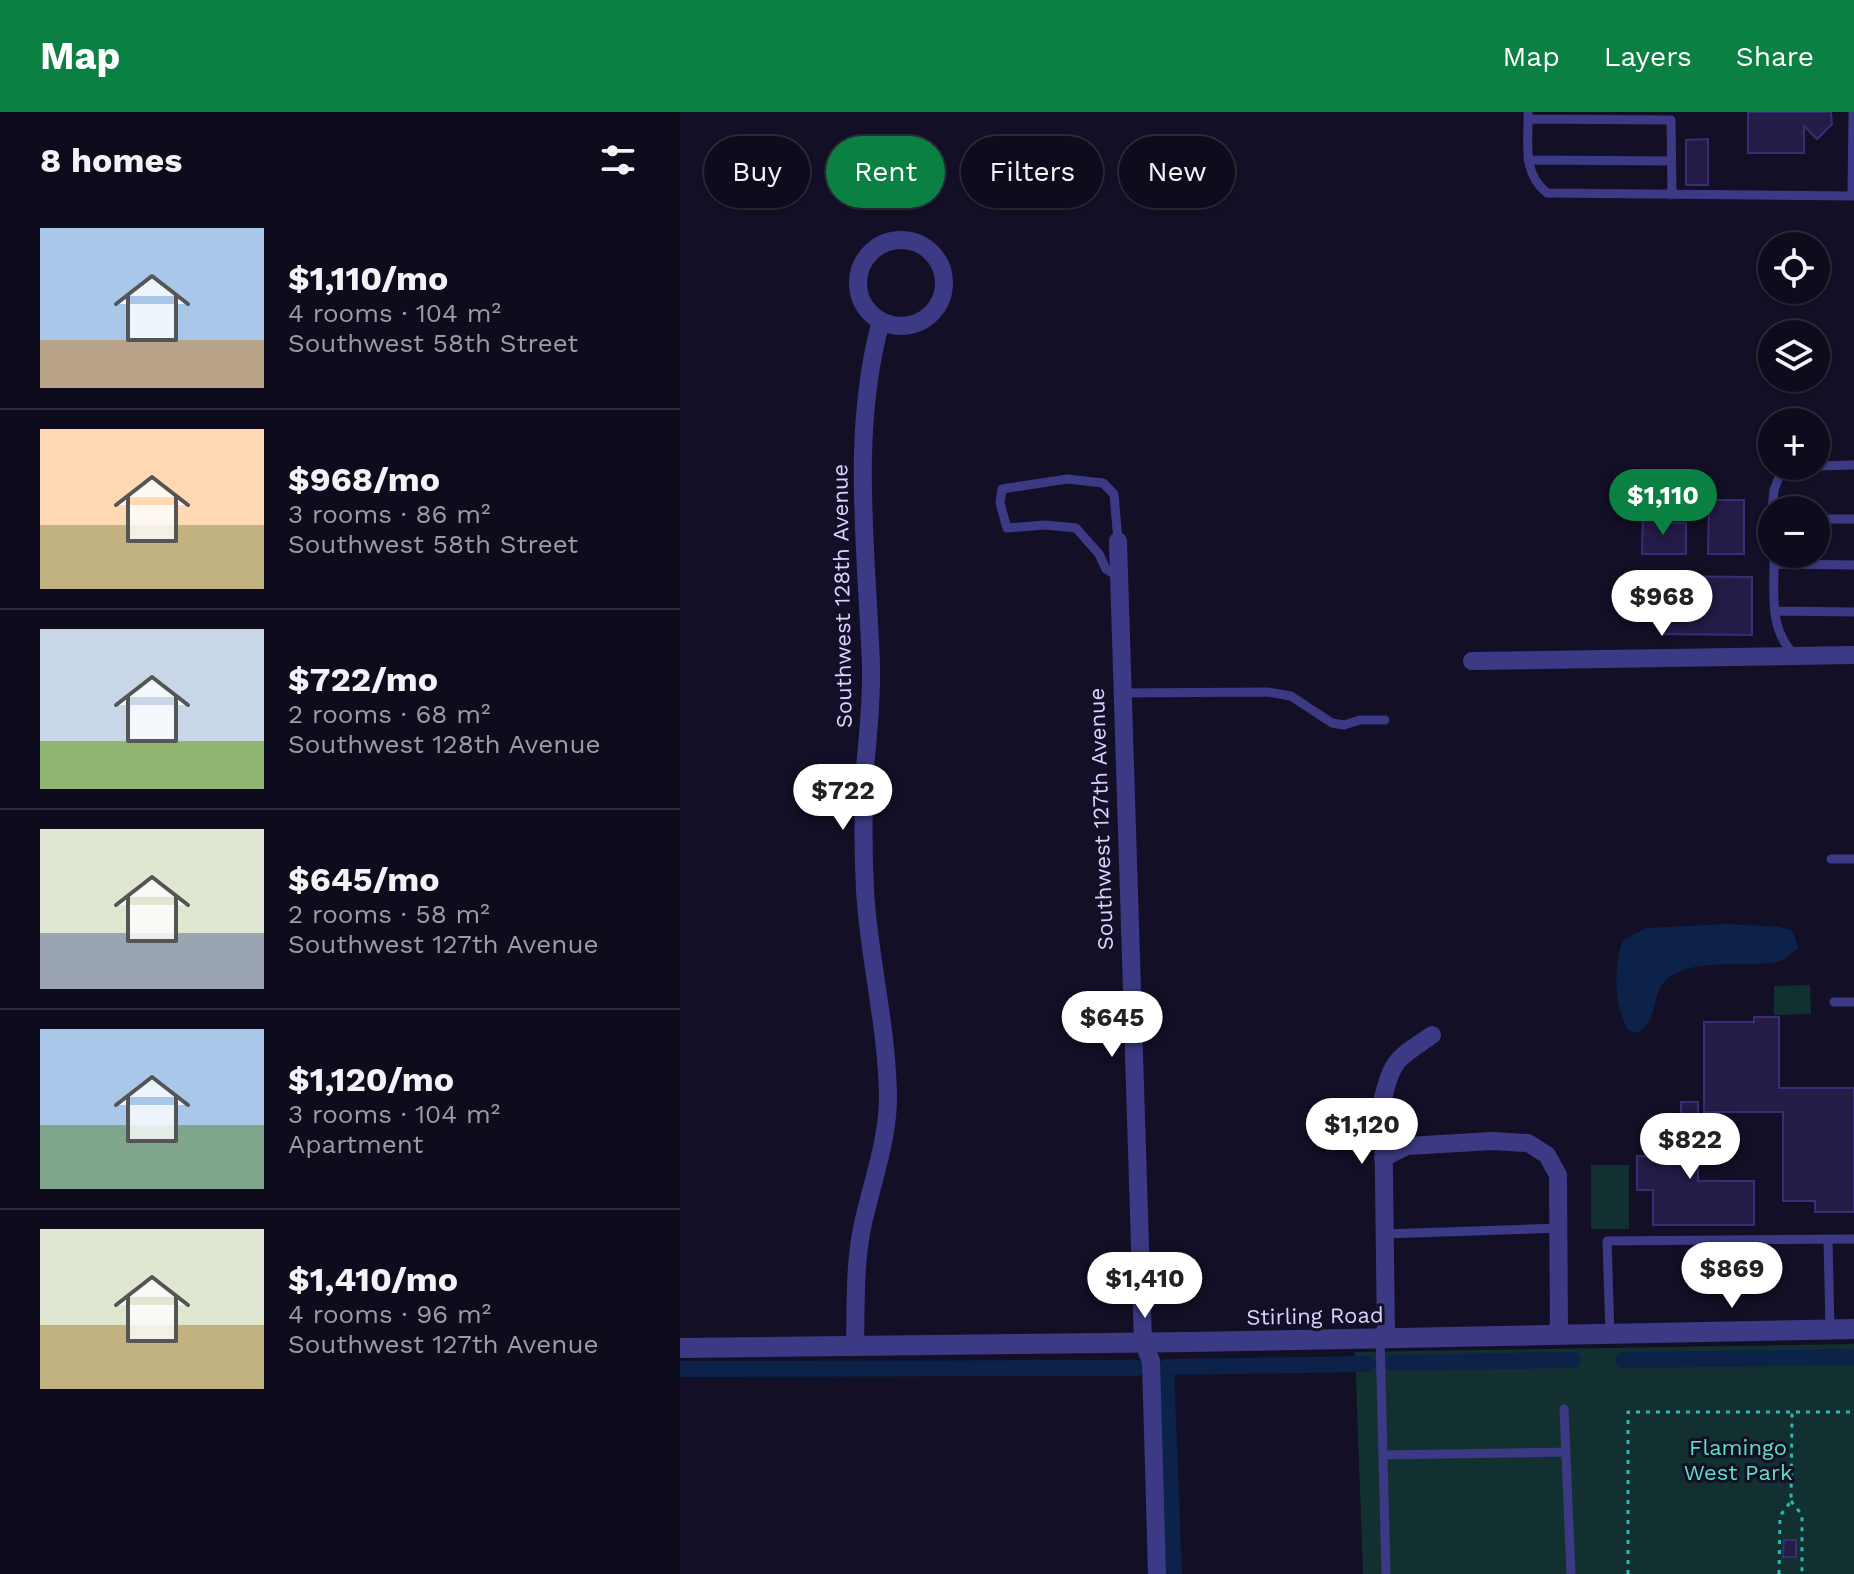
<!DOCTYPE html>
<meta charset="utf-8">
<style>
:root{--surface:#0e0b1c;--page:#1c1929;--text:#f1f3f6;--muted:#9b9ba3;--line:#2e2b3b;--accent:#0b8043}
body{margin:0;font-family:"Work Sans",sans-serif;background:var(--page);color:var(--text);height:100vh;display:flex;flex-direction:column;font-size:30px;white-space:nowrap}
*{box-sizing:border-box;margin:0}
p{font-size:26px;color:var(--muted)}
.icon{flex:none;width:44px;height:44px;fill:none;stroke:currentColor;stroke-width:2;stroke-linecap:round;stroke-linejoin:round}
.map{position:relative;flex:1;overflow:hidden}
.details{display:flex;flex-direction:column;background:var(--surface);width:680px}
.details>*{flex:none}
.hud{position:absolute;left:24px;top:24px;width:760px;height:72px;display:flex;gap:16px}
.controls{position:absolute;left:1078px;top:120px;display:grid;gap:16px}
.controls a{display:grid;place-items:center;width:72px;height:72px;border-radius:50%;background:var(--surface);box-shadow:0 2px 6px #0004,0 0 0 2px var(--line);font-size:40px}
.price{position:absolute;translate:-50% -68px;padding:0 18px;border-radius:28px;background:#fff;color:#222;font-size:26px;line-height:52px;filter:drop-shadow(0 2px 4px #0008)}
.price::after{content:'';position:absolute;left:50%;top:48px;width:24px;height:18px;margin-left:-12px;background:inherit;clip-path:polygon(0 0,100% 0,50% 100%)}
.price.current{background:var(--accent);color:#fff}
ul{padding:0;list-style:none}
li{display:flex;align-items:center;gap:24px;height:200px;padding:0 40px}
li+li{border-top:2px solid var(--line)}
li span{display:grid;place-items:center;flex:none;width:224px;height:160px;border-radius:0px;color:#555}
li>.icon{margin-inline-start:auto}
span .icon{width:96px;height:96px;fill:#fffc;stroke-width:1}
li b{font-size:34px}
h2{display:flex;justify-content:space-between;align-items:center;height:96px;padding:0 40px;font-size:34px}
.tag{padding:0 28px;border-radius:36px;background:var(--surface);box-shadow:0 2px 6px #0004,0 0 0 2px var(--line);font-size:28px;line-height:72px}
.tag.current{background:var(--accent);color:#fff}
header{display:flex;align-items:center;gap:48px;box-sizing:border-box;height:112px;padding:0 40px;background:var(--accent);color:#fff}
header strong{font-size:38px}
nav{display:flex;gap:44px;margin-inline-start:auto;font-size:28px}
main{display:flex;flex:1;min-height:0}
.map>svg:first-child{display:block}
.green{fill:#12302f}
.water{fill:#0c2248}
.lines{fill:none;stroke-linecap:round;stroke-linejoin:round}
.canal{stroke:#0c2248;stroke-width:16}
.building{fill:#241b47;stroke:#3b2d73;stroke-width:2}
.path{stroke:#2fb8b0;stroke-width:3;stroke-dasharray:4 6;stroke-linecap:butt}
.service{stroke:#3d3a85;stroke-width:9}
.minor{stroke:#3d3a85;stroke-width:18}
.tertiary{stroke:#3d3a85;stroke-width:20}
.labels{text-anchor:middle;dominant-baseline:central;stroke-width:6;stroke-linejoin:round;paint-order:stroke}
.street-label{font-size:22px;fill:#d9d4ff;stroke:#130f26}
.park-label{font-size:22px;fill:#5fe0c0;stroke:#130f26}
</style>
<header>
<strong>Map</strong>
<nav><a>Map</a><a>Layers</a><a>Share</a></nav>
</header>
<main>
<section class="details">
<h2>8 homes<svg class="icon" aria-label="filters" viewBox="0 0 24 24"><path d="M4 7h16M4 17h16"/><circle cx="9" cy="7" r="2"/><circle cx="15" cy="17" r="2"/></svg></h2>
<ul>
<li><span style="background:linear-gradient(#a9c7e8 70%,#b9a48a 0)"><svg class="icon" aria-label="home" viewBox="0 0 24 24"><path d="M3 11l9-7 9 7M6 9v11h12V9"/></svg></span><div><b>$1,110/mo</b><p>4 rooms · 104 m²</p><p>Southwest 58th Street</p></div></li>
<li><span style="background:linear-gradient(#ffd9b3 60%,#c2b280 0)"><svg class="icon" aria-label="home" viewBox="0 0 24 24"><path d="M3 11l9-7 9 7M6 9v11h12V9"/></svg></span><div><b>$968/mo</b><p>3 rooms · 86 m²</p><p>Southwest 58th Street</p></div></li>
<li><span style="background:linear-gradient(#c9d6e8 70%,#8fb573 0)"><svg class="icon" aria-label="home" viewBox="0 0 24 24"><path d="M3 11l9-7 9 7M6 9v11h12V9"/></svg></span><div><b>$722/mo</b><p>2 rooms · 68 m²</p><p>Southwest 128th Avenue</p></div></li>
<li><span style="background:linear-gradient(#dfe7d0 65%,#9aa5b1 0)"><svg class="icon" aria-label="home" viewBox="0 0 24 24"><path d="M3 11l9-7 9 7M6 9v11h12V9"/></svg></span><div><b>$645/mo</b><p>2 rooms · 58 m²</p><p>Southwest 127th Avenue</p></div></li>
<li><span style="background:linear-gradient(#a9c7e8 60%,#7fa58c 0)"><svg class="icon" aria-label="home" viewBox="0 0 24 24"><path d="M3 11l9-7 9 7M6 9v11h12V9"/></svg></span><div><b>$1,120/mo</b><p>3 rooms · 104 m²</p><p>Apartment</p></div></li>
<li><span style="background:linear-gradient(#dfe7d0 60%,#c2b280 0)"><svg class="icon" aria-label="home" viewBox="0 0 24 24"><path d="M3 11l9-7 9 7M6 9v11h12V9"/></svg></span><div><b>$1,410/mo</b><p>4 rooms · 96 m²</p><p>Southwest 127th Avenue</p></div></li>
</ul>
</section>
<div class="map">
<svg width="1174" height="1462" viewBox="0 0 1174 1462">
<rect width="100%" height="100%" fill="#130f26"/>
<path class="green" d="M1130,873L1131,902L1094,903V874Z
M911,1053H949V1117H911Z
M1174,1232V1462H683L675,1240Z"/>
<path class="water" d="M1047,812L1099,815L1113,819L1118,836C1114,839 1108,845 1103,848C1094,852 1082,851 1073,852C1045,853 1019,850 994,862C968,874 982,910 956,921L948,918C933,889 934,860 942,829L966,816Z"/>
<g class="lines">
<path class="canal" d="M943,1248L1174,1245
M712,1251L893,1248
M0,1257L457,1256
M494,1462L486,1255L688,1252"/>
</g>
<path class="building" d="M1068,0H1151L1152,12L1137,27L1124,14V41H1068Z
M1028,27V73H1006V28Z
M1029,388H1064V442H1028Z
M963,404H985V411H1006V442H962Z
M981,464L1072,465V523L981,522Z
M1074,905H1099V976H1174V1100H1135V1089H1103V1000H1024V910H1074Z
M1001,990H1018V1069H1074V1113H973V1078H957V1044H972V1016H1001Z
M1104,1428H1116V1445H1103Z"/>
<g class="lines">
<path class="path" d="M1111,1389L1122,1403V1462
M948,1462V1300H1174
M1099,1462L1100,1404L1111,1389L1112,1301"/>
<path class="service" d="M848,0C849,31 841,60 867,81L1174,84
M848,7L991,8L992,83
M848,48L991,49
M1172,84L1173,0
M1136,354L1174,353
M1092,398L1094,378L1099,365L1117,355L1129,354
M1136,407H1174
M438,429L434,382L423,371L387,367L322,377L320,391L327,416L365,413L396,416L419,442L426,457L438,464
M1094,442C1095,478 1087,517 1115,543
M1094,452L1174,453
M1095,499L1174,500
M441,581L588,580L611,584L652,611L664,613L680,608H705
M1151,747H1174
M1154,890H1174
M704,1122L879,1116
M1148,1127L1150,1218
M930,1222L927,1129L1174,1127
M700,1226L706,1462
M884,1297L891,1462
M703,1343L886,1340"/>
<path class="minor" d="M178 171a43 43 0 1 1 86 0a43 43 0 1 1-86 0Z
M438,429L463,1230L471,1249L477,1462
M792,549L1174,543
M703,1046L727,1034L812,1029L848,1031L867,1043L878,1063L879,1223
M706,1226L703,986C713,945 718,947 752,923
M175,1234C176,1191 174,1149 184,1107C193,1068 207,1029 208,989C208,918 189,848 185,778C183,738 183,696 185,656C188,622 192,588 191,554C187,440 170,321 201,209"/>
<path class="tertiary" d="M0,1236L509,1230L1174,1217"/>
</g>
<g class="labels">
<g class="street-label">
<text transform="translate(162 484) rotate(-91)">Southwest 128th Avenue</text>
<text transform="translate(421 707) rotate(-92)">Southwest 127th Avenue</text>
<text transform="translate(635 1204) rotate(-1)">Stirling Road</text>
</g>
<g class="park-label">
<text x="1058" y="1335">Flamingo<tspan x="1058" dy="25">West Park</tspan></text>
</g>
</g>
</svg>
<div class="controls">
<a><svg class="icon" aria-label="locate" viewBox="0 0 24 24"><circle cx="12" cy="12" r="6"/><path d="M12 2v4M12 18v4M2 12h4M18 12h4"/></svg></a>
<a><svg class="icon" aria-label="layers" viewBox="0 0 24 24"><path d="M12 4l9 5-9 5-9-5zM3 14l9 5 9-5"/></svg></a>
<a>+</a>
<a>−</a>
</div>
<b class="price current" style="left:983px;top:425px">$1,110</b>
<b class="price" style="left:982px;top:526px">$968</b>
<b class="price" style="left:163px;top:720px">$722</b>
<b class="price" style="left:432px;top:947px">$645</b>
<b class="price" style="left:682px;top:1054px">$1,120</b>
<b class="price" style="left:1010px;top:1069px">$822</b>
<b class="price" style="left:1052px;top:1198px">$869</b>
<b class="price" style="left:465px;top:1208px">$1,410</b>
<div class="hud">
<a class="tag">Buy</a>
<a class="tag current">Rent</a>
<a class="tag">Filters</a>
<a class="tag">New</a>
</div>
</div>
</main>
